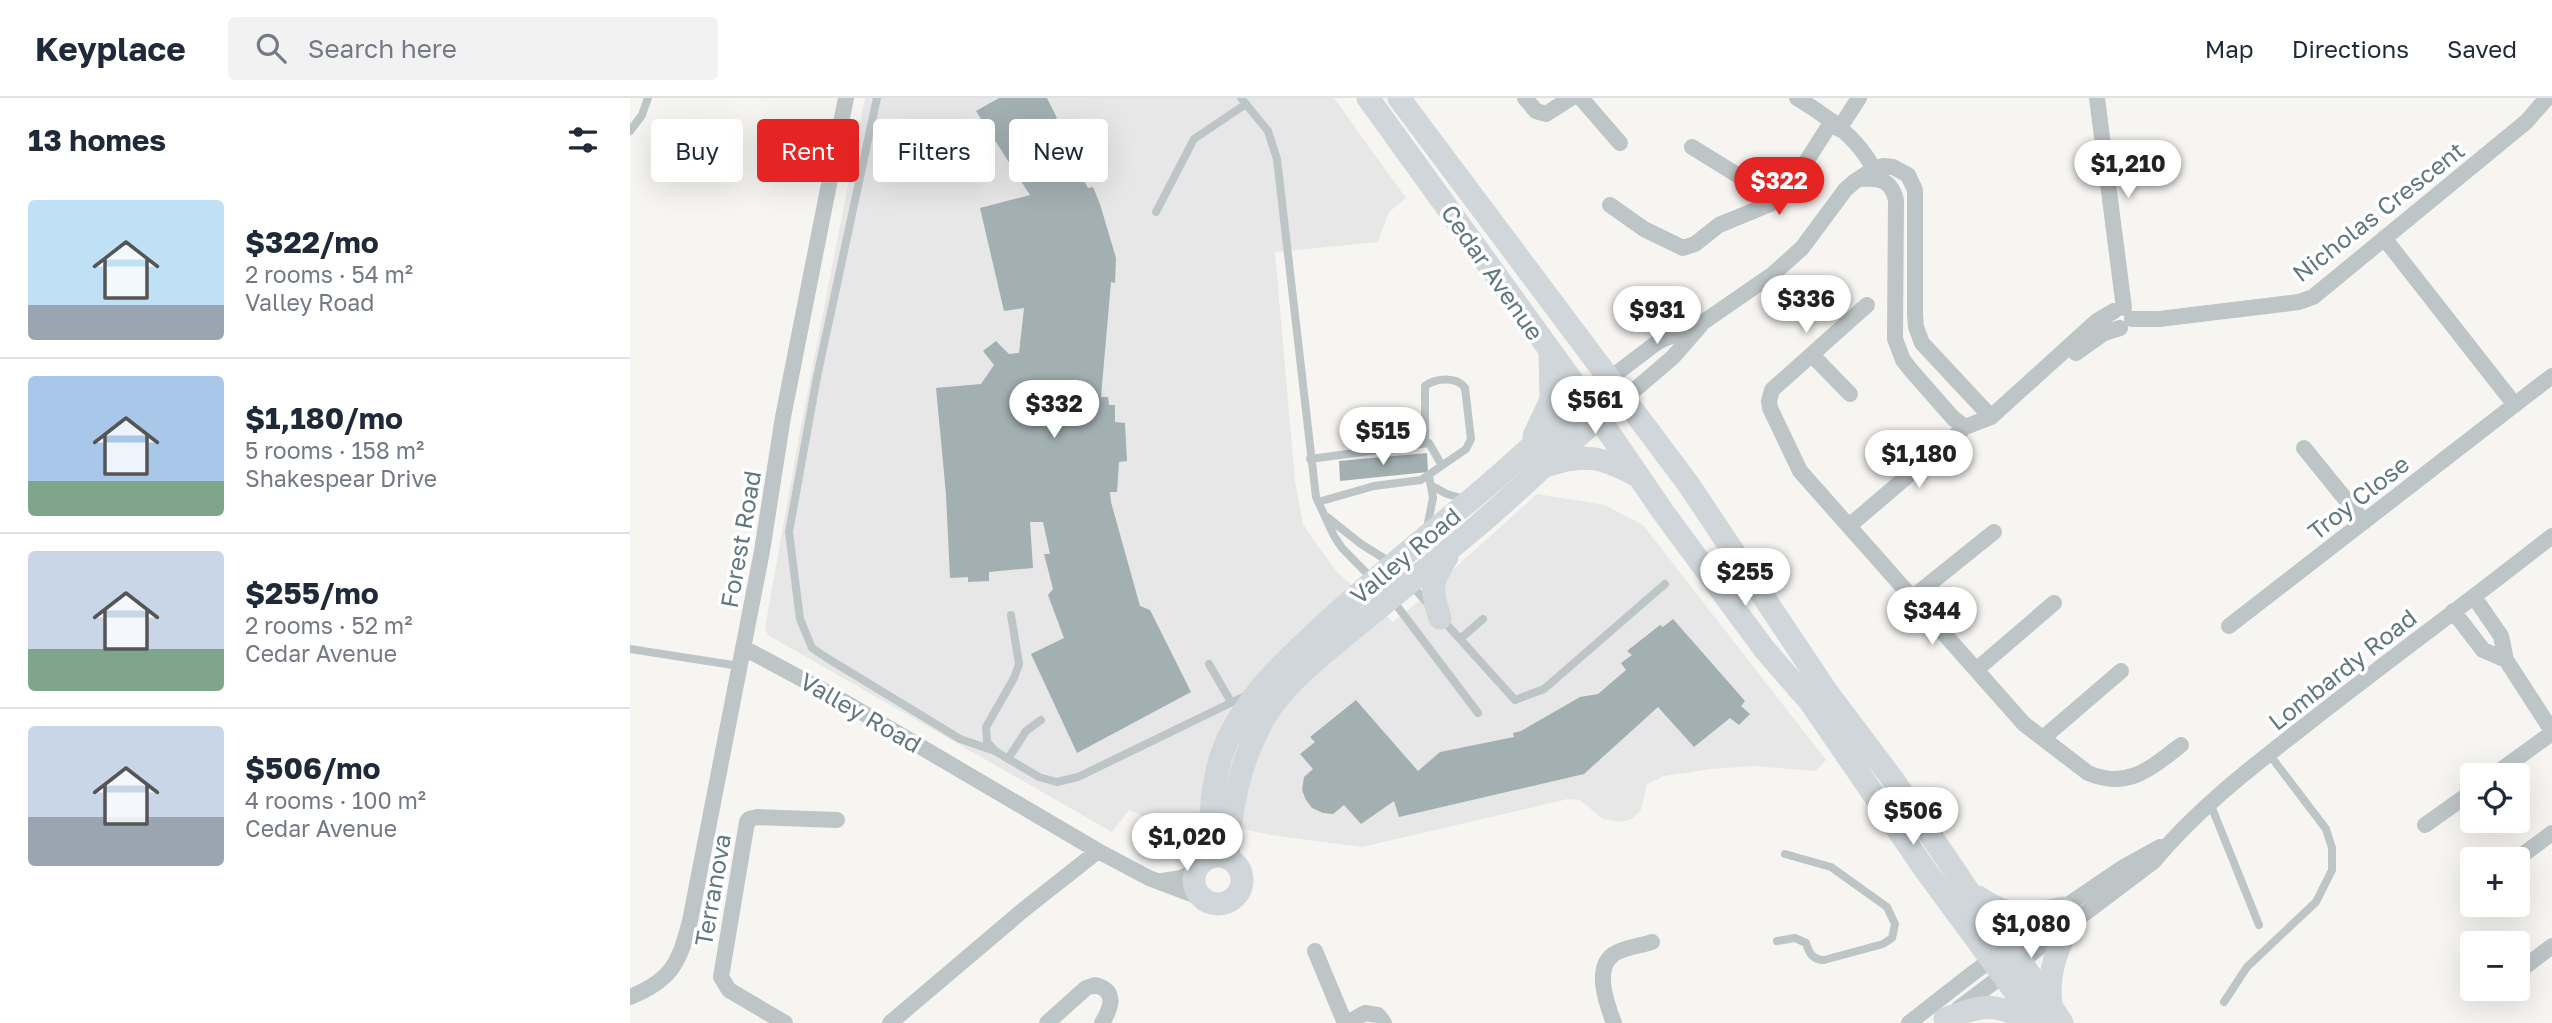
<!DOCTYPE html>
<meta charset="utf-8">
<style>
:root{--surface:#fff;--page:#f2f2f3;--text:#1f2937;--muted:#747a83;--line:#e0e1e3;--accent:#e52424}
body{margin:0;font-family:"Golos Text",sans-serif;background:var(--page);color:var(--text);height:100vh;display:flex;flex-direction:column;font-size:26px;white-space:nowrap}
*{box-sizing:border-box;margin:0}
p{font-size:23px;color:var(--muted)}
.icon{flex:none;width:38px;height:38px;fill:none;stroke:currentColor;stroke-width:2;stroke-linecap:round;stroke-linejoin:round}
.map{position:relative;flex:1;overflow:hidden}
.panel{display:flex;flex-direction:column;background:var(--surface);width:630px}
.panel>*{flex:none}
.hud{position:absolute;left:21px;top:21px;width:665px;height:63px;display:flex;gap:14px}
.tools{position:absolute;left:1830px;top:665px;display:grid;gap:14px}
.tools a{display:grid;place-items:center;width:70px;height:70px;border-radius:7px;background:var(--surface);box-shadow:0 7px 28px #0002;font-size:35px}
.price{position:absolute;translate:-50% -60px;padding:0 16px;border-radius:24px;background:#fff;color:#222;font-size:23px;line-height:46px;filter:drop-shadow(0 2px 4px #0008)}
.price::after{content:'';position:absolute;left:50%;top:42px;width:21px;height:16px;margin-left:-10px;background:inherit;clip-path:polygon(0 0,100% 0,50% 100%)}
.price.on{background:var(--accent);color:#fff}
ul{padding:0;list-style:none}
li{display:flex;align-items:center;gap:21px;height:175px;padding:0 28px}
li+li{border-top:2px solid var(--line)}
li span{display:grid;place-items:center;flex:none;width:196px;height:140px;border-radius:7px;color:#555}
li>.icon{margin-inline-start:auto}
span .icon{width:84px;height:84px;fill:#fffc;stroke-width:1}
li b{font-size:30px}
h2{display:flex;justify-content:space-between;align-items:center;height:84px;padding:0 28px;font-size:30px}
.chip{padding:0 24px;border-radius:7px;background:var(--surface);box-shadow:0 7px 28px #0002;font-size:24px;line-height:63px}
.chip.on{background:var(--accent);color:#fff}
header{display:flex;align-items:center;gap:42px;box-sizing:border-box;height:98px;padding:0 35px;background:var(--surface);border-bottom:2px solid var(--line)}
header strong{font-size:33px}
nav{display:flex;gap:38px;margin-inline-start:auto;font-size:24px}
.search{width:490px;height:63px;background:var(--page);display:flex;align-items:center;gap:18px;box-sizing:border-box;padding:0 24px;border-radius:7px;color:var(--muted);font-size:26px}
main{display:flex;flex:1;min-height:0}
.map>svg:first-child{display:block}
.built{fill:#e6e7e6}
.building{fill:#a3b0b2}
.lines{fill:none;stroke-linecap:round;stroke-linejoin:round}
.lane{stroke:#bec5c7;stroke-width:8}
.street{stroke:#bec5c7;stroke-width:16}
.secondary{stroke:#d0d6d9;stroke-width:23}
.labels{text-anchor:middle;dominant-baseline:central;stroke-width:7;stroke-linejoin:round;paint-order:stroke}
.street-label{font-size:24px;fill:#60787e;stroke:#fff}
</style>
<header>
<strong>Keyplace</strong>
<div class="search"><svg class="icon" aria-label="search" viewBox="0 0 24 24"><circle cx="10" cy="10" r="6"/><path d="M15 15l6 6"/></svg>Search here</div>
<nav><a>Map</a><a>Directions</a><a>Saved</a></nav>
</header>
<main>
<section class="panel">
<h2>13 homes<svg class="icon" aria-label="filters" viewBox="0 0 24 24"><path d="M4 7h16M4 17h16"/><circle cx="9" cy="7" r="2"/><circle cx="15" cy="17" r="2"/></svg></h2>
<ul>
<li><span style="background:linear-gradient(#bfe0f5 75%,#9aa5b1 0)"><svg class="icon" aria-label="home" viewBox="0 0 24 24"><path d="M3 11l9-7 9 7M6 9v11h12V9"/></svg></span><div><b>$322/mo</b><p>2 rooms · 54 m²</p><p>Valley Road</p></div></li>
<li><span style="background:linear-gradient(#a9c7e8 75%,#7fa58c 0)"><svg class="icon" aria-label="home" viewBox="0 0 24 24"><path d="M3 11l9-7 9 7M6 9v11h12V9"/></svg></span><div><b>$1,180/mo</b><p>5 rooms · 158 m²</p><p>Shakespear Drive</p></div></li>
<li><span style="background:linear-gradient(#c9d6e8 70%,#7fa58c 0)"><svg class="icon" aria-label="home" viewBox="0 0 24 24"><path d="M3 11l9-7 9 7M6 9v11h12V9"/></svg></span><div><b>$255/mo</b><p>2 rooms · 52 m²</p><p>Cedar Avenue</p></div></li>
<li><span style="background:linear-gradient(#c9d6e8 65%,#9aa5b1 0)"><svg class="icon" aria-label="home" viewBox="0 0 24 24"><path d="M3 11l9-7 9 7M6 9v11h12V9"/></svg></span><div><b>$506/mo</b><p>4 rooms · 100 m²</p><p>Cedar Avenue</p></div></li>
</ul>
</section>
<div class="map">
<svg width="1922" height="925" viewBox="0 0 1922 925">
<rect width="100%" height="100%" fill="#f6f5f2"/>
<path class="built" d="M235,0H704L776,100L759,114L748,144L645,154L665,383L673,426L688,448L707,474L763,524L808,488L816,478L907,396L975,407L1013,427L1196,662L1185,673L1123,668L1081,671L1034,678L1017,686L1011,712L1003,720L992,724L973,721L950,702L938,701L732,749L641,737L552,718H513L499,712L482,734L138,537L135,530L171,328Z"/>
<path class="building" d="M369,0H417L427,20L421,24L458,90L463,89L470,106L486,160L485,185L481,184L471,299H478L479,307H485V324L495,325L497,363L489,364L487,394H480L481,404L510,508L520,512L561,594L447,655L401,556L434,540L418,497L423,491L414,456H420L413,424H400L403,470L359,474V483L338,484V479L320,480L316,396L306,290L351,286L364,267L353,253L366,243L379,256L389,255L394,210L374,213L350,110L400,97L346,13Z
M797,355L798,374L710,383L709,363Z
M1043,521L1115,603L1111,608L1120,616L1109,627L1100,620L1064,649L1028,609L954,676L769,719L764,703L731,726L714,707L703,716L693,715L682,710L676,702L672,692L674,679L683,671L670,656L685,644L680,639L726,602L788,673L810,654L884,639L883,635L891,633L950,599L968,596L996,572L991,565L1002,557L997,553L1030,527L1033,529Z"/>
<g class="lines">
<path class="lane" d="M247,0L187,279L159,434L170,521L182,550L197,560L330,641L365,653
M611,0L638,33L647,61L686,399L704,438L712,450L761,500L848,615
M0,33L12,17L18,0
M526,114L564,41L616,6
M680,361L799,345L811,366
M802,388L817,396L835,401
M688,404L744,388L791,382L836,351L841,341L835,290C827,278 806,280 795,288V345
M697,419L731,446L763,466L800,508
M797,430L803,400L799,378
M381,517L389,566L384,580L356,629L357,644L365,653L409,679L427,684L448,679L617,597
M811,520L885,602L914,591L1035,486
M830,541L853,521
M0,551L109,568
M579,566L601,604
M378,661L396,633L411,622
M1580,705L1629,827
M1147,843L1165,840L1176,845C1179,855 1183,862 1194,862L1253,846L1262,840L1265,826L1257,809L1201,769L1155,756
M1594,904L1617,869L1686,804L1702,772V750L1696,731L1639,656"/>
<path class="street" d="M895,0L906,13L916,16L941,0
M951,0L990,45
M1167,0C1198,19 1235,44 1247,80
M1467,0L1494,210
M1209,31L1229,0
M1062,49L1146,101L1169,75L1202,23
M1230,81C1249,80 1261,81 1266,102L1265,241L1273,262L1280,271L1323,320L1335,329
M980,107L1014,131L1053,150L1065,146L1089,127L1140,106L1146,101
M1754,140L1885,307
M1237,207L1142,292L1139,303L1140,310L1170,373L1394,626L1458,675C1498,692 1521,670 1551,647
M1502,221H1529L1669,204L1683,199L1896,24L1917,0
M1446,255L1474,235L1490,230
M1182,257L1220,296
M979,281L1029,243L1072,225L1143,176L1172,150L1215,92L1224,84L1244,71L1253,68L1263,69L1278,77L1285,92V217L1286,229L1292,245L1361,319
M994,301L1043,259L1071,227
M1674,350L1734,424
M1219,428L1335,329L1361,319L1467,223L1484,213
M1283,499L1364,434
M1844,499L1871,538L1876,562L1922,633
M1823,513L1853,552L1876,562
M1599,528L1922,278
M114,550L211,602L468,753L519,780L572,800
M1346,572L1424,505
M1413,640L1491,573
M1864,677L1922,635
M1795,727L1843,693
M1887,761L1922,735
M532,783L551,780L566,773
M685,853L715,925
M1896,868L1922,848
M0,899C42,882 49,865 60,823L132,453L153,319L216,0
M1328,911L1524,763C1573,704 1635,659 1695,612C1770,554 1847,497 1922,438
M155,925L99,892L91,879L117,724L119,721L127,719L207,722
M260,925L392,813L468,753
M417,925L456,890L465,887C488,893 481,910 472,925
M717,925L735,915L748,917L754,925
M984,925C977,907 963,870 984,856C994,849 1010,848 1022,844
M1279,925L1343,875L1433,810L1492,770L1530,749"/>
<path class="secondary" d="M738,0L969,320L1033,414L1135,552L1181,605L1296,773L1408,925
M769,0L1059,387L1197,594L1264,683L1337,791L1392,865L1432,925
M904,338L921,302L920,254
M919,367C956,354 975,360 1009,379
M810,520C800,489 801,486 817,459
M564 782a24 24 0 1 1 48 0a24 24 0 1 1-48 0Z
M580,759C580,723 581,684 594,650C615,598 657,561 697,524C743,482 791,443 838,404C882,368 922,328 966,292
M598,760C600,711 609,666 633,622C654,584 705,546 739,518C775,489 810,459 845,430C892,391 933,347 982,310
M1348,799C1379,821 1398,818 1433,810
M1421,906C1417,876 1426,853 1440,826
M1315,921C1357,905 1364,905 1405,925"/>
</g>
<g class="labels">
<g class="street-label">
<text transform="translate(1748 113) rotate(-38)">Nicholas Crescent</text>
<text transform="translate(863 174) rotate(55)">Cedar Avenue</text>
<text transform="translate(1728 399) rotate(-38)">Troy Close</text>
<text transform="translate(110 441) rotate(-80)">Forest Road</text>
<text transform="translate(775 457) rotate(-40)">Valley Road</text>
<text transform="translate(1712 571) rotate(-38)">Lombardy Road</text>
<text transform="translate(231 614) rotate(30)">Valley Road</text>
<text transform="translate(82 792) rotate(-80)">Terranova</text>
</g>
</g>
</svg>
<div class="tools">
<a><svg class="icon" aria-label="locate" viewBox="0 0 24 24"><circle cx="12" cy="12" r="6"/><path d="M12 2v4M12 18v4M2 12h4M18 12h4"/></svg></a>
<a>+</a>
<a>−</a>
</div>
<b class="price" style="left:1498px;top:102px">$1,210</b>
<b class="price on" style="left:1149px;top:119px">$322</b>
<b class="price" style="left:1176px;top:237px">$336</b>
<b class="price" style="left:1027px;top:248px">$931</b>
<b class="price" style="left:965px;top:338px">$561</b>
<b class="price" style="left:424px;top:342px">$332</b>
<b class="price" style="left:753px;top:369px">$515</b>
<b class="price" style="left:1289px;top:392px">$1,180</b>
<b class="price" style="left:1115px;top:510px">$255</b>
<b class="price" style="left:1302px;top:549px">$344</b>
<b class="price" style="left:1283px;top:749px">$506</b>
<b class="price" style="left:557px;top:775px">$1,020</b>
<b class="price" style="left:1401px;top:862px">$1,080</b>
<div class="hud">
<a class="chip">Buy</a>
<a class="chip on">Rent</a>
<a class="chip">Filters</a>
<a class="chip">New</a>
</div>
</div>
</main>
